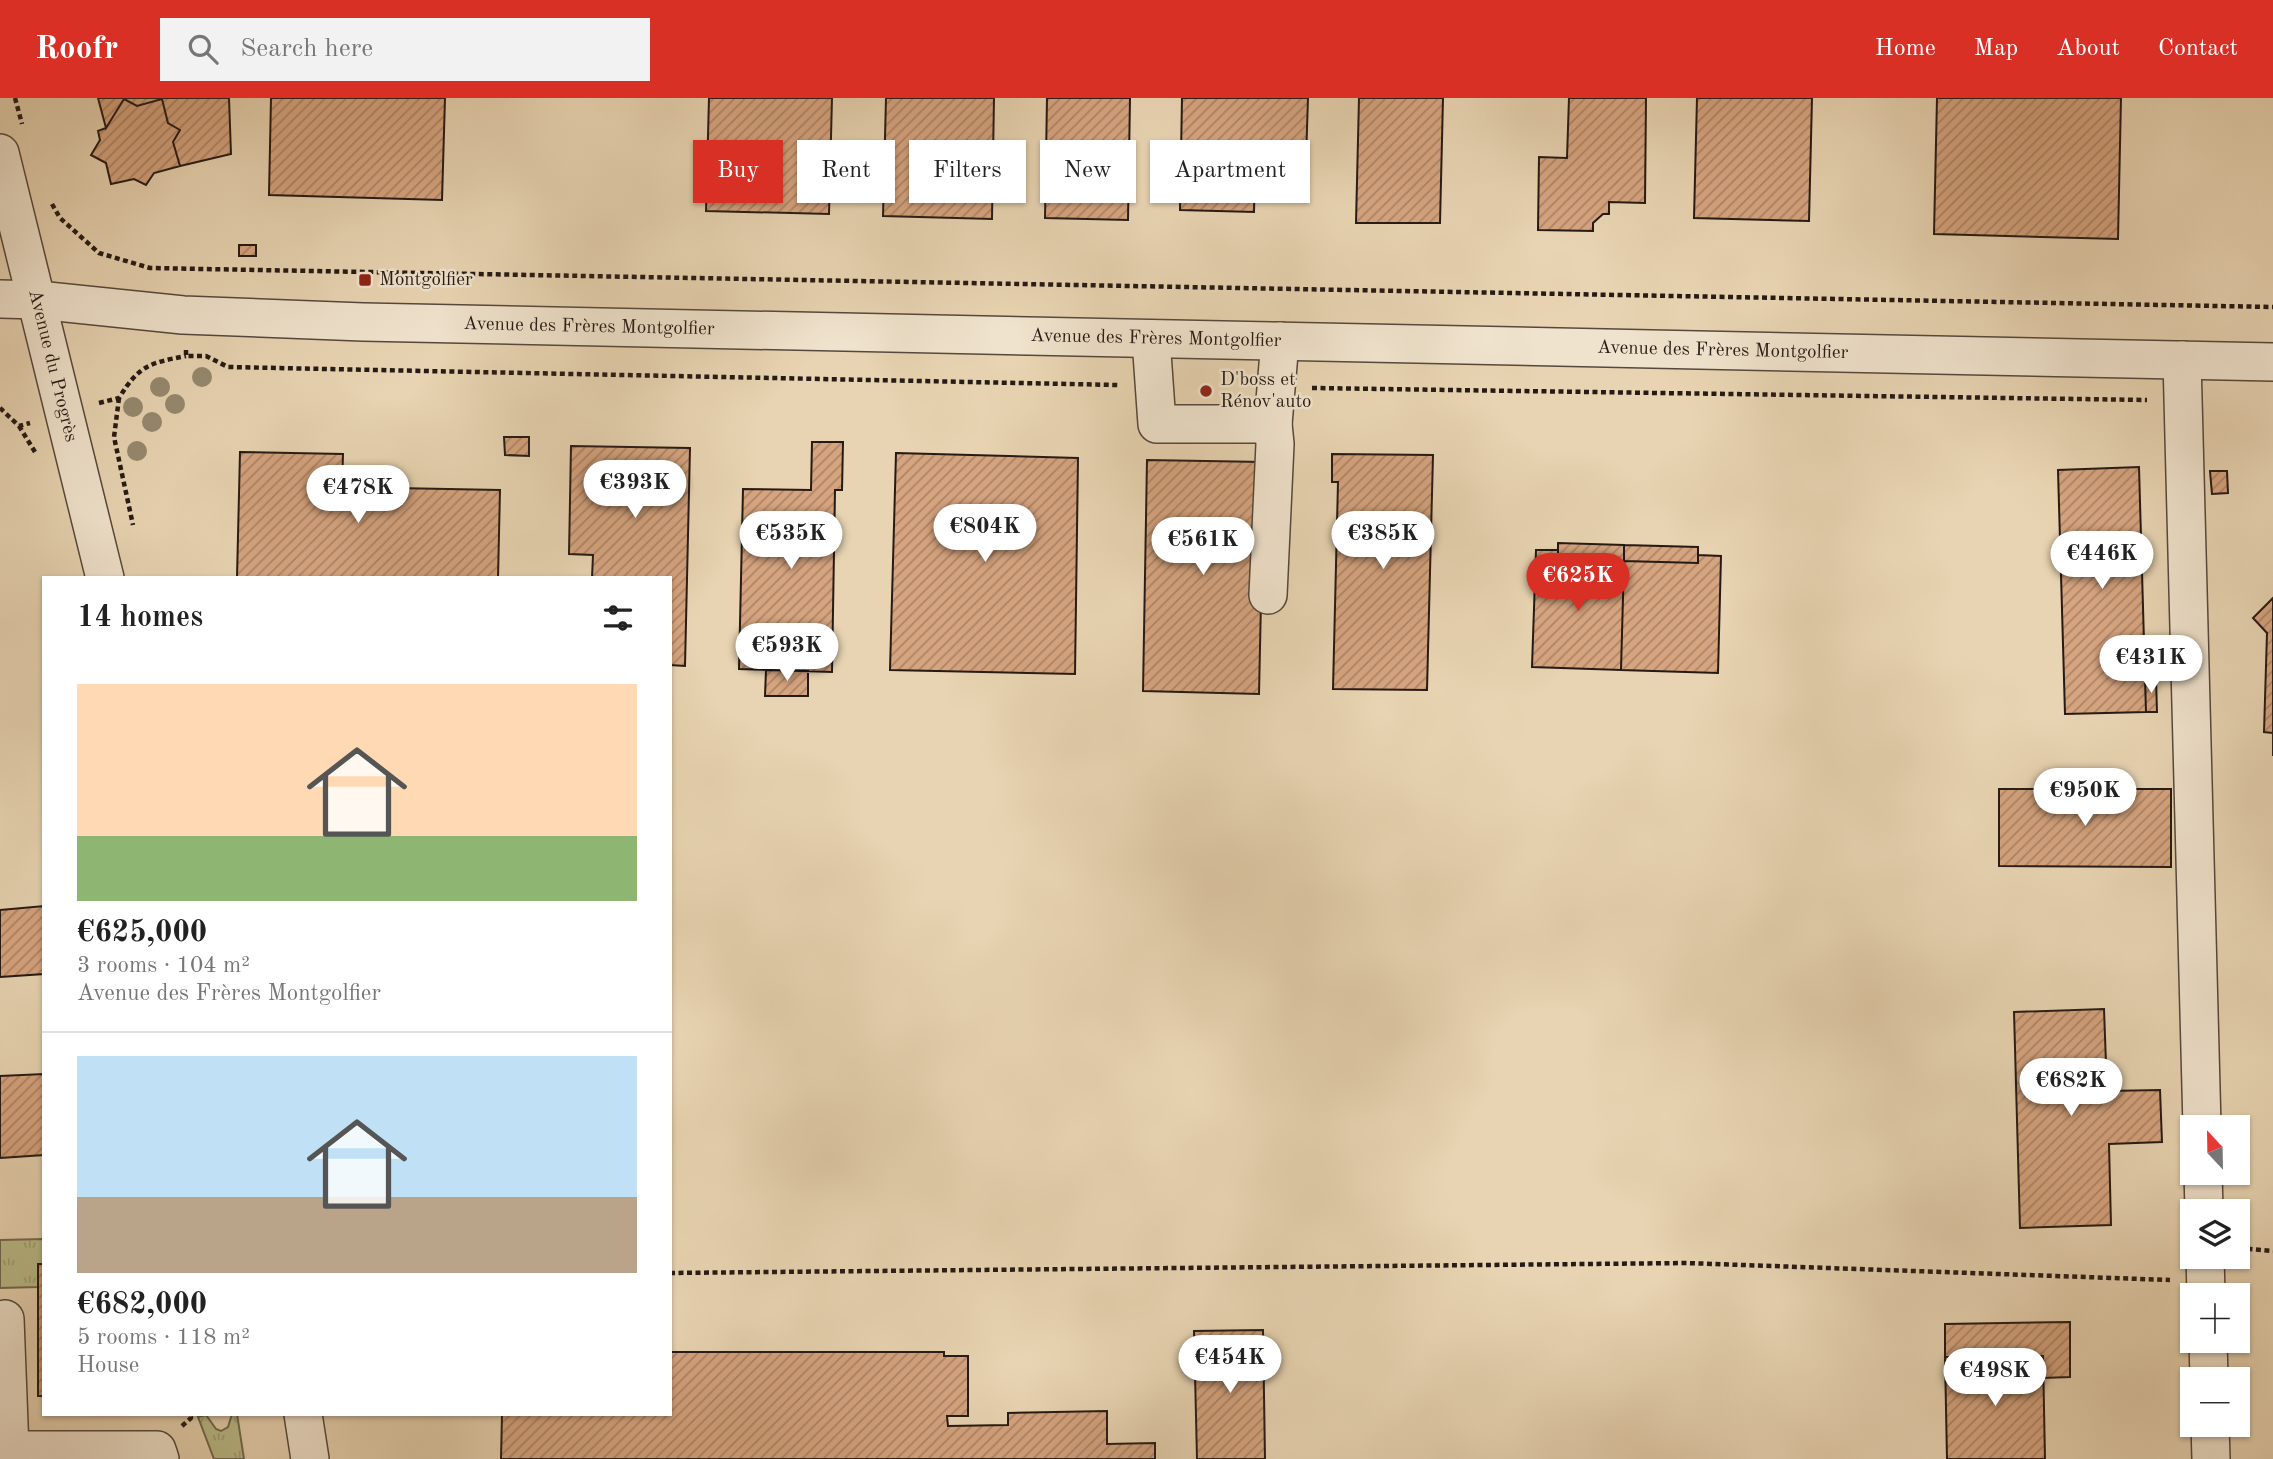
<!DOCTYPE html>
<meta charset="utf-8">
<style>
:root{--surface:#fff;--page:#f2f2f2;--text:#222;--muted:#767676;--line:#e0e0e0;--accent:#d93025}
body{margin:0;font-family:"Old Standard TT",serif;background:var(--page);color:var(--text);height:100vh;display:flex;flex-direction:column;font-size:26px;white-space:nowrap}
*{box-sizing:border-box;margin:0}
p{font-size:23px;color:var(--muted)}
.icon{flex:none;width:38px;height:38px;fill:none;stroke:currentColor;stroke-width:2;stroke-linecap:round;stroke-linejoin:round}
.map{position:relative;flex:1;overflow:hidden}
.sheet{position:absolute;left:42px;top:478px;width:630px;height:840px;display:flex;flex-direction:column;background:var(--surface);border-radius:0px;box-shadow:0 2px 5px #0004}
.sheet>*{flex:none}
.hud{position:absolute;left:693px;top:42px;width:665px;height:63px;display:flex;gap:14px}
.needle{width:46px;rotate:338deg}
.controls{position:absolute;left:2180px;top:1017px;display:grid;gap:14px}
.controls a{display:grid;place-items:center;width:70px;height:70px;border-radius:0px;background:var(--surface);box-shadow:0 2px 5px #0004;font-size:35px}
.price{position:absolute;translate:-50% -60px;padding:0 16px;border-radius:24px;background:#fff;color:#222;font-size:23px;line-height:46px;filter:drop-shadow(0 2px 4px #0008)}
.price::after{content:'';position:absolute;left:50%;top:42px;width:21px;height:16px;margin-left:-10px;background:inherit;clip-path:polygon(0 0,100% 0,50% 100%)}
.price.on{background:var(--accent);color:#fff}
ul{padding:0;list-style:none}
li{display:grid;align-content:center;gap:14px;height:371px;padding:0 35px}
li+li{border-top:2px solid var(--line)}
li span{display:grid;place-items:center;height:217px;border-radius:0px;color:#555}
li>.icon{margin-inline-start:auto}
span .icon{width:126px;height:126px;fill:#fffc;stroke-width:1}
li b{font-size:30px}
h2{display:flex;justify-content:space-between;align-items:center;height:84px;padding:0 35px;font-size:30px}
.pill{padding:0 24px;border-radius:0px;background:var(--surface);box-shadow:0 2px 5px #0004;font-size:24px;line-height:63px}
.pill.on{background:var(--accent);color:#fff}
header{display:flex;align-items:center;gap:42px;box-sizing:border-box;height:98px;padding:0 35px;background:var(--accent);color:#fff}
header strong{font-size:33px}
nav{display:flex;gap:38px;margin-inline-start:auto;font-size:24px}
.search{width:490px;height:63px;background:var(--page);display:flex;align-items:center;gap:18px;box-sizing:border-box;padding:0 24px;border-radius:0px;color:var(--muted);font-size:26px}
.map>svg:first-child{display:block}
.grass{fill:url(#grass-tufts);stroke:#706b4f;stroke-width:2}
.building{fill:url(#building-hatch);stroke:#251a15;stroke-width:2}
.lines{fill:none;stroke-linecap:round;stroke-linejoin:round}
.minor-casing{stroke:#56483c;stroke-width:40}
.path{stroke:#251a15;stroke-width:4.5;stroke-dasharray:5 3.5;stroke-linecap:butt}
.minor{stroke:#f0e3cd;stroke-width:37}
.tree{fill:#96896f}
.poi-dot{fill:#8f2418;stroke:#f0e3cd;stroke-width:2.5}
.labels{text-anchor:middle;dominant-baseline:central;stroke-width:5;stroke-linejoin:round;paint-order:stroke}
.poi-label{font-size:19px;fill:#251a15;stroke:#f0e3cd;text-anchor:start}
.street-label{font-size:19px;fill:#251a15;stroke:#f0e3cd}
</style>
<header>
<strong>Roofr</strong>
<div class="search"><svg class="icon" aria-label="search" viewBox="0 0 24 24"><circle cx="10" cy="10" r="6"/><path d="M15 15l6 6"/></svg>Search here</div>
<nav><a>Home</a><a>Map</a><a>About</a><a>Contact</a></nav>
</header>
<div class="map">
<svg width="2273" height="1361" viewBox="0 0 2273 1361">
<defs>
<pattern id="grass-tufts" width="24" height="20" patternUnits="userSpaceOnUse" patternTransform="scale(1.75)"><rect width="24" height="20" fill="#babc89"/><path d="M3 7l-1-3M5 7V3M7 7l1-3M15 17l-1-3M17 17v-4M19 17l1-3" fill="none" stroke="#a0a175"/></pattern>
<pattern id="building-hatch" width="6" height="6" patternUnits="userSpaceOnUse" patternTransform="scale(1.75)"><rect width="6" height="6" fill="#d6a47f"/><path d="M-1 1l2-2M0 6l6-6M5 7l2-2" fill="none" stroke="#ad8567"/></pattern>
</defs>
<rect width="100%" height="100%" fill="#e8d4b2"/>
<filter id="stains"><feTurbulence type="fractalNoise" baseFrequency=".00286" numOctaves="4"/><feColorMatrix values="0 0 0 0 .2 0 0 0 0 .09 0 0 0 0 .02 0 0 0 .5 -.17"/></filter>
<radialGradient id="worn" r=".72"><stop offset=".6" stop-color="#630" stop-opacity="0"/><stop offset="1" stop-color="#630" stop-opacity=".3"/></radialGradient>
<path class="grass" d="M44,1141V1166H38V1189L0,1190V1142Z
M232,1316H237L244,1361H214L198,1319L206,1317L216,1331L221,1333L228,1329Z"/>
<path class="building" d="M98,0H229L231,56L180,68L173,44L180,32L168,25L162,1L137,8L124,1L106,30Z
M271,0H445L442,102L269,97Z
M709,0H832L829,116L706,113Z
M886,0H994L992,121L883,118Z
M1047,0H1130L1128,122L1045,120Z
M1182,0H1308L1306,62H1255L1254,114L1180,112Z
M1359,0H1443L1440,125H1356Z
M1569,0H1646L1645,105L1609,104V116H1603L1593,125V133L1538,132L1539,59L1567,60Z
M1697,0H1812L1809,123L1694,120Z
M1937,0H2121L2118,141L1934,136Z
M124,1L137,8L162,1L168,25L180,32L173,44L180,68L154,75L146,87L134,81L111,86L106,65L91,57L100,42L98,33L106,30Z
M239,147H256V158H239Z
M504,339H529V358L505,357Z
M812,344H843L842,392H835L832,574L739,571L743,391L811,392Z
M571,348L690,350L685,568L670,567V480H592L593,457L569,456Z
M240,354L343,356L342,389L500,392L498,480H237Z
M896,355L1078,360L1075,576L890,572Z
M1332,356L1433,357L1427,592L1333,591L1338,384H1332Z
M1147,362L1264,364L1259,596L1143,593Z
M2139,369L2146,614L2065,616L2058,372Z
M2210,373H2227L2228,395L2212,396Z
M1558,445L1624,447V463L1558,461Z
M1624,447L1698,449V465L1624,463Z
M1536,452H1558V461L1624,463L1621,572L1532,569Z
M1698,457L1721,458L1718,575L1621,572L1624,463L1698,465Z
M2273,500V658V635L2264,634L2267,535L2253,520Z
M766,572L808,573V598H765Z
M2145,580H2156L2157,614H2146Z
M1999,691H2171V769L1999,768Z
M44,808V876L0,879V812Z
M2104,911L2107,993L2160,992L2162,1044L2109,1046L2111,1127L2020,1130L2014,914Z
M44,976V1057L0,1060V978Z
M38,1166H44V1298H38Z
M2070,1224V1279L2043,1280V1258L1945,1259V1226Z
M1263,1232L1265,1361H1197L1194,1233Z
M670,1254H944V1258H968V1318H947L948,1328L1008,1327V1315L1107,1313V1346L1155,1345V1361H501L502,1316H670Z
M2043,1258L2045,1361H1947L1945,1259Z"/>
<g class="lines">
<defs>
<g id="minor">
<path id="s1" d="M0,55L105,480"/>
<path id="s2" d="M0,201L38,202L183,217L363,224L2273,264"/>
<path d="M1151,241L1157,326H1273L1280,243"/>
<path d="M2182,262L2202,1029"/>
<path d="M1268,497L1275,346L1273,326"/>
<path d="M2203,1074L2204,1113"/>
<path d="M2205,1158L2206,1197"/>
<path d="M5,1221L10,1352"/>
<path d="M2208,1242L2209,1281"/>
<path d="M303,1316L310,1361"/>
<path d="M2210,1326L2211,1361"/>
<path d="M0,1352H157L160,1361"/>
</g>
</defs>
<use href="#minor" class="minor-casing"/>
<path class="path" d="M15,0L22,26
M52,106L60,120L99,155L150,170L2273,209
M186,252V258H206L228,269L1118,287
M1312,290L2147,302
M119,300L114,339L133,427
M99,305L119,300C139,267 150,265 186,258
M0,310L19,328L30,325
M19,328L35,354
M2239,1150L2273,1153
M670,1175L1686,1165L2170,1182
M182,1328L191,1320L190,1316"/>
<use href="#minor" class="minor"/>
</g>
<g class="tree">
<circle cx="202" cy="279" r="10"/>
<circle cx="160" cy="289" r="10"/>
<circle cx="175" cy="306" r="10"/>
<circle cx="133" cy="309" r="10"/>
<circle cx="152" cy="324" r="10"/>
<circle cx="137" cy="353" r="10"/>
</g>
<g class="poi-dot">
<rect x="358" y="175" width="14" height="14" rx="3.5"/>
<circle cx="1206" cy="293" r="7"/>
</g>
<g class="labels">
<g class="poi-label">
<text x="379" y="182">Montgolfier</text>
<text x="1220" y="282">D'boss et<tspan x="1220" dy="22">Rénov'auto</tspan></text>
</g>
<g class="street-label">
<text stroke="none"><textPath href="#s2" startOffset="590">Avenue des Frères Montgolfier</textPath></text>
<text stroke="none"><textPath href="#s2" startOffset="1157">Avenue des Frères Montgolfier</textPath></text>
<text stroke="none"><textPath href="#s2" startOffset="1724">Avenue des Frères Montgolfier</textPath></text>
<text stroke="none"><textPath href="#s1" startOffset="219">Avenue du Progrès</textPath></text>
</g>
</g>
<rect width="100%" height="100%" filter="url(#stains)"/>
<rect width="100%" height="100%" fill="url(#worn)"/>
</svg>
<div class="controls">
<a><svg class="needle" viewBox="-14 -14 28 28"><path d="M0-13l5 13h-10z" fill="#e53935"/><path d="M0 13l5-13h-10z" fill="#767676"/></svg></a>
<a><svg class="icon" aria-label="layers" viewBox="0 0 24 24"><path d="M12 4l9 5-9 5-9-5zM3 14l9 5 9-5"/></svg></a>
<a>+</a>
<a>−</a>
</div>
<b class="price" style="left:635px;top:422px">€393K</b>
<b class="price" style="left:358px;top:427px">€478K</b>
<b class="price" style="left:985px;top:466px">€804K</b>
<b class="price" style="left:791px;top:473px">€535K</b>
<b class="price" style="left:1383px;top:473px">€385K</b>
<b class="price" style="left:1203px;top:479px">€561K</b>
<b class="price" style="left:2102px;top:493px">€446K</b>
<b class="price on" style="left:1578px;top:515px">€625K</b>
<b class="price" style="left:787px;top:585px">€593K</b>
<b class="price" style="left:2151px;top:597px">€431K</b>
<b class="price" style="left:2085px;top:730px">€950K</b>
<b class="price" style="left:2071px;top:1020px">€682K</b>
<b class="price" style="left:1230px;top:1297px">€454K</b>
<b class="price" style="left:1995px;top:1310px">€498K</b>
<div class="hud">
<a class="pill on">Buy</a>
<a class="pill">Rent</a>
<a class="pill">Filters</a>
<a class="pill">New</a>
<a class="pill">Apartment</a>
</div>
<section class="sheet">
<h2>14 homes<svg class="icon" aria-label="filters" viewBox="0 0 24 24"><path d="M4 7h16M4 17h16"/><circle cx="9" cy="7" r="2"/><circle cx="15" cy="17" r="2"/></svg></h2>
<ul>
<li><span style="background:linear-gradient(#ffd9b3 70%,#8fb573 0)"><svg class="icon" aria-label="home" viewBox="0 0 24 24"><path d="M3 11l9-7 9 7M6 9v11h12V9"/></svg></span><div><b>€625,000</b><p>3 rooms · 104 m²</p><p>Avenue des Frères Montgolfier</p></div></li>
<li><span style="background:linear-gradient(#bfe0f5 65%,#b9a48a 0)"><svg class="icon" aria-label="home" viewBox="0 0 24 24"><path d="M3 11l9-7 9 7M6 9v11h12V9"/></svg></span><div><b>€682,000</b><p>5 rooms · 118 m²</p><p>House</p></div></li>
</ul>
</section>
</div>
